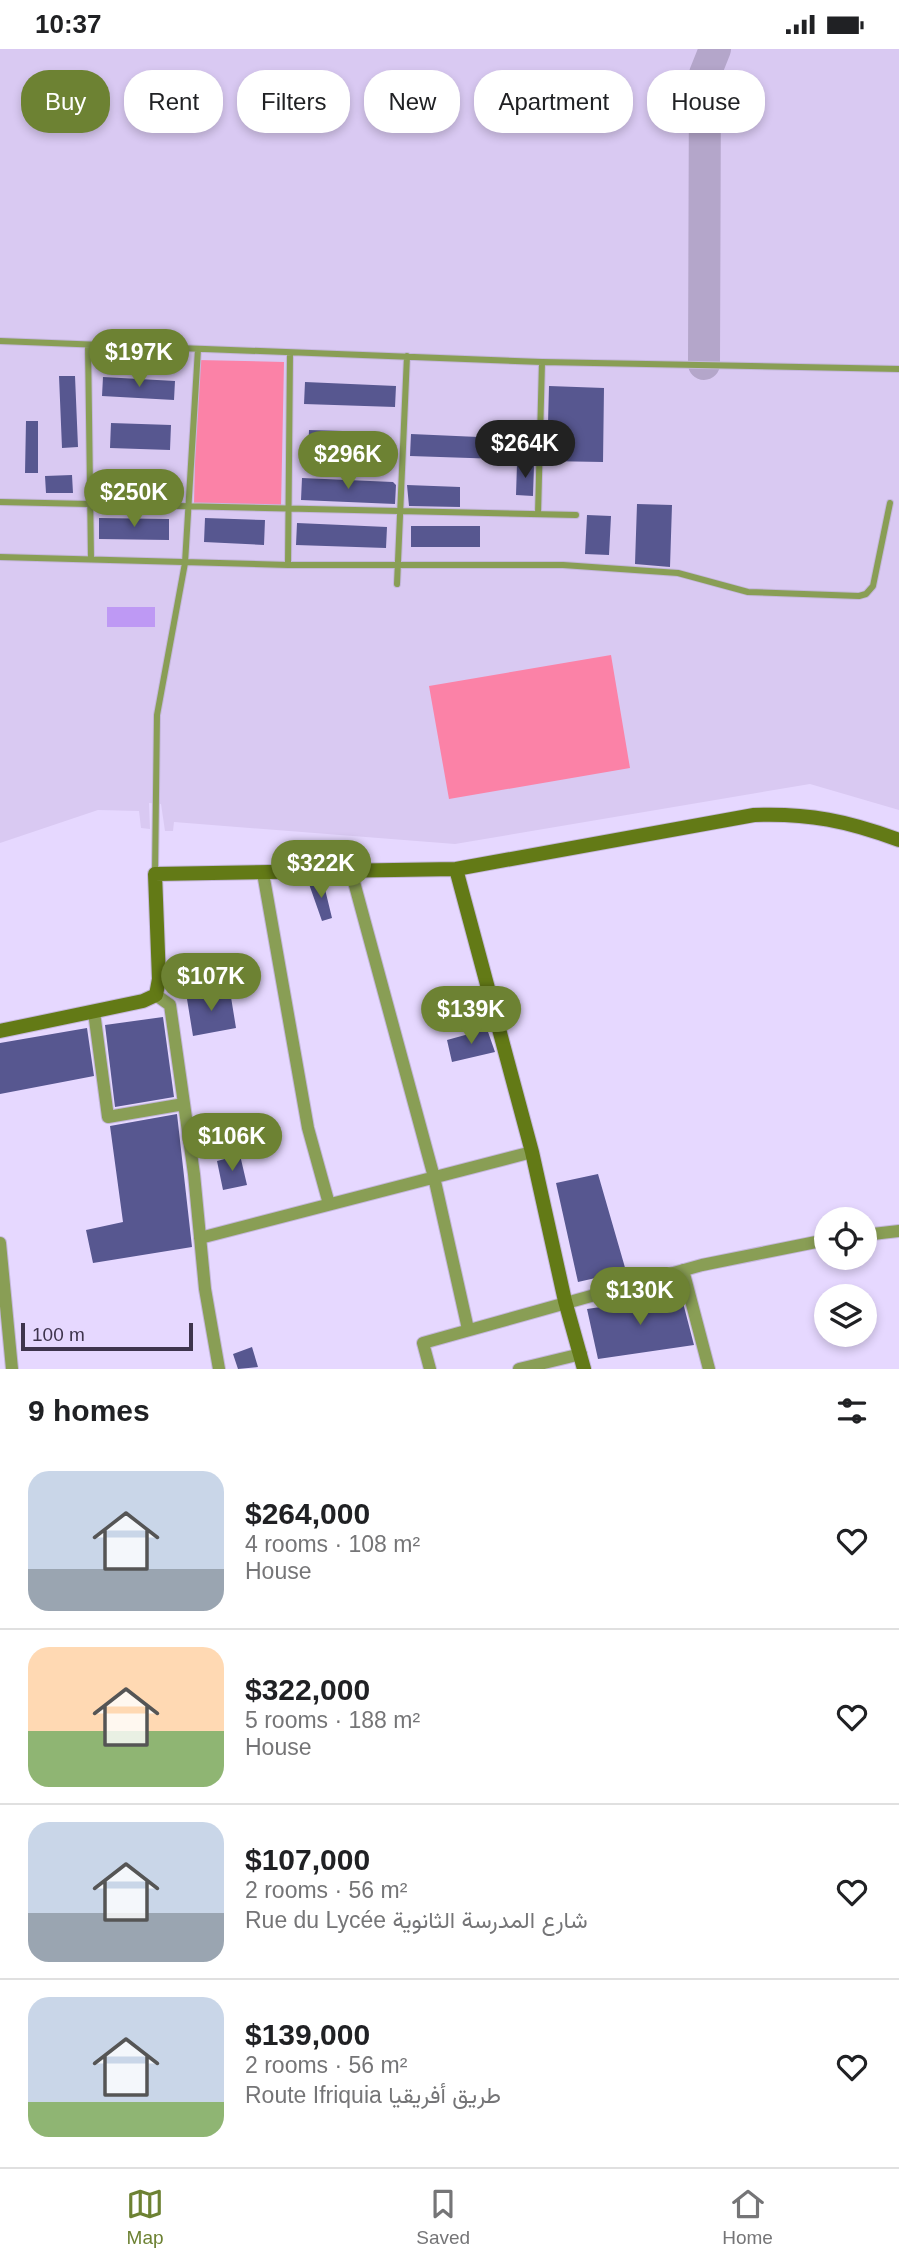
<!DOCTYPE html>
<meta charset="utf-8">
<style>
:root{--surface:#fff;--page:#f6f6f6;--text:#202124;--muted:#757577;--line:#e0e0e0;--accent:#6d8233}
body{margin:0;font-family:Arial,Vazirmatn,sans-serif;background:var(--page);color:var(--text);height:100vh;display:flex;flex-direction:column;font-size:26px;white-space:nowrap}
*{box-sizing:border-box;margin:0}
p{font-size:23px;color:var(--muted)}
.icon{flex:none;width:38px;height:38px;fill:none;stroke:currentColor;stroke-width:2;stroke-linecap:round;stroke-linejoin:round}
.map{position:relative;height:1320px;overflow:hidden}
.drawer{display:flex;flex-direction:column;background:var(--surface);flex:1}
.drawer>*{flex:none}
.banner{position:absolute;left:21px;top:21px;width:858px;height:63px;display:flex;gap:14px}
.buttons{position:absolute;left:814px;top:1158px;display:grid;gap:14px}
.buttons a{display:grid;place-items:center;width:63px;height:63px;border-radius:50%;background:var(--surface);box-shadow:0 4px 10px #0003;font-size:35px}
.scale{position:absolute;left:21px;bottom:18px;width:172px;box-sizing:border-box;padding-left:7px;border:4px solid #3e344d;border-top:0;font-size:19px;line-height:24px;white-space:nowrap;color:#3e344d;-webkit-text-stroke:5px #e6d8ff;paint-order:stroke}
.price{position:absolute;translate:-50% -60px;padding:0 16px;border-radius:24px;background:var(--accent);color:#fff;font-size:23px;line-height:46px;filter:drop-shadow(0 2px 4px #0008)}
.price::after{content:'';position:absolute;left:50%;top:42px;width:21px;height:16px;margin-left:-10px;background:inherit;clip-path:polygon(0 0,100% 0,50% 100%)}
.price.active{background:#222;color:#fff}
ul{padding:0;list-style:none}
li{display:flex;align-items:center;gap:21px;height:175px;padding:0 28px}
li+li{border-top:2px solid var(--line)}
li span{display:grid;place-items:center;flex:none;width:196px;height:140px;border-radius:21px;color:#555}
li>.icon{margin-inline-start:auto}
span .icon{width:84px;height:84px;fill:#fffc;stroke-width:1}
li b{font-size:30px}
h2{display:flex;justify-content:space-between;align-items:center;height:84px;padding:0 28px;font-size:30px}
.chip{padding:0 24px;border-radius:28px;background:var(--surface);box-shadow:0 4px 10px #0003;font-size:24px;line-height:63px}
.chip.active{background:var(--accent);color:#fff}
.status{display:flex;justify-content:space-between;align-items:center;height:49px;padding:0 35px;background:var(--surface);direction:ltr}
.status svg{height:19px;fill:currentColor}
.dock{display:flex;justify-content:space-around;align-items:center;height:98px;border-top:2px solid var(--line);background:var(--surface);font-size:19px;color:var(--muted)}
.dock a{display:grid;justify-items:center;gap:4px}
.dock .active{color:var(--accent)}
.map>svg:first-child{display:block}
.built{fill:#d9c9f2}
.green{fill:#fb82a7}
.water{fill:#be99f4}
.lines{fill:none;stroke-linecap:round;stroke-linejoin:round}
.taxiway{stroke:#b4a6ca;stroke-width:32}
.building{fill:#575790}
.lane-casing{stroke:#c4b7db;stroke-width:8}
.street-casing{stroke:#c4b7db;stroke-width:14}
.secondary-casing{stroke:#c4b7db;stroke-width:16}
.lane{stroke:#899e55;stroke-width:6}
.street{stroke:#899e55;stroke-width:12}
.secondary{stroke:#637a16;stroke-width:14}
</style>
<div class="status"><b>10:37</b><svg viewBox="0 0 49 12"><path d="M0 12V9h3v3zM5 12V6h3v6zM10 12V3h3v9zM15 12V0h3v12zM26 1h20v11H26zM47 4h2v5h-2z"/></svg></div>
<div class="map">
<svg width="899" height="1320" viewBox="0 0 899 1320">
<rect width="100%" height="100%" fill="#e6d8ff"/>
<path class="built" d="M0,0H899V761L810,735L455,795L174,773L173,782H165L161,755L149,754L150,780L141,779L139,762L98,761L0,794Z"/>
<path class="green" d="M197,311L284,313L281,458L194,455Z
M611,606L630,719L449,750L429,637Z"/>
<path class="water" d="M107,558H155V578H107Z"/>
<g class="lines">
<path class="taxiway" d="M704,315L705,25L715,0"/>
</g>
<path class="building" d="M59,327H75L78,398L62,399Z
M103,328L175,332L174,351L102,347Z
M305,333L396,337L395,358L304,355Z
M549,337L604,339L603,413L547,412Z
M26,372H38V424H25Z
M111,374L171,376L170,401L110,399Z
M309,381L376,383L375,407L308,405Z
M411,385L501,389L500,410L410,407Z
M517,415L534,416L533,447L516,446Z
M100,423L173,425L172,445L100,443Z
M72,426L73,444H46L45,427Z
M302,429L393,433L396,436L395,455L301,451Z
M407,436L460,438V458L409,457Z
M637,455L672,456L670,518L635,515Z
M587,466L611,467L609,506L585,505Z
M99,469L169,470V491L99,490Z
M205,469L265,471L264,496L204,493Z
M297,474L387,478L386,499L296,496Z
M411,477H480V498H411Z
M323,832L332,869L322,872L309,835Z
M230,942L236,979L193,987L187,950Z
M163,968L174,1048L115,1058L105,976Z
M87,979L94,1027L0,1045V994Z
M487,980L495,1003L452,1013L447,991Z
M177,1065L192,1198L93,1214L86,1181L123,1173L110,1077Z
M240,1106L247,1136L223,1141L217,1112Z
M598,1125L626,1222L578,1233L556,1134Z
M681,1246L694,1296L598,1310L587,1260Z
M252,1298L258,1318L238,1320L233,1305Z"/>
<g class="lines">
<defs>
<path id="lane" d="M0,292L542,313L899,320
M88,296L91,510
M0,453L576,466
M538,465L542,313
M0,508L288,516H563L678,524L748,543L859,547L866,545L873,537L890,454
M288,516L290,304
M397,535L407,307
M155,824L157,666L185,514L198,300"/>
<path id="street" d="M351,822L434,1128L468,1280
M263,824L308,1079L329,1155
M156,946L170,956L194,1125L205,1240L219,1320
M94,963L108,1068L184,1055
M864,1186L899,1182
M200,1189L532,1103
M0,1194L12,1320
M683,1221L709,1320
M430,1320L423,1294L702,1216L826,1191
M519,1320L581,1305"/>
<path id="secondary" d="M456,820L532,1103L565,1252L584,1320
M0,982L143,952L156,946L159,930L155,825L456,820L754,766C809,764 848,772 899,791"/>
</defs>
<use href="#lane" class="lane-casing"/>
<use href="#street" class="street-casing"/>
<use href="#secondary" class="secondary-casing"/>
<use href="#lane" class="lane"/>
<use href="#street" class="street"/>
<use href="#secondary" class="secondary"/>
</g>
</svg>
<div class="buttons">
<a><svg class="icon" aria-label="locate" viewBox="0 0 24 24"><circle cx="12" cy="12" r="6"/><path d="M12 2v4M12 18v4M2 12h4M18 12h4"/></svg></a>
<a><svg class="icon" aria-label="layers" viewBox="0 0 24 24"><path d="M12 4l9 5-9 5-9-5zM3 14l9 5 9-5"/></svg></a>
</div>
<div class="scale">100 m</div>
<b class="price" style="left:139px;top:340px">$197K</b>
<b class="price active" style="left:525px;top:431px">$264K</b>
<b class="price" style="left:348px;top:442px">$296K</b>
<b class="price" style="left:134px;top:480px">$250K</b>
<b class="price" style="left:321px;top:851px">$322K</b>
<b class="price" style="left:211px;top:964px">$107K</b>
<b class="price" style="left:471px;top:997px">$139K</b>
<b class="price" style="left:232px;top:1124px">$106K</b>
<b class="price" style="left:640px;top:1278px">$130K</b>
<div class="banner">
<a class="chip active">Buy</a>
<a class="chip">Rent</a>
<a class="chip">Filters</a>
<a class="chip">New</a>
<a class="chip">Apartment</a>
<a class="chip">House</a>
</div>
</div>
<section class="drawer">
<h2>9 homes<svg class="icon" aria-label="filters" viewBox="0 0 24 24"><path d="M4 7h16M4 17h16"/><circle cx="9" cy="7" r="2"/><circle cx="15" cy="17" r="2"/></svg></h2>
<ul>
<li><span style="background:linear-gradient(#c9d6e8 70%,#9aa5b1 0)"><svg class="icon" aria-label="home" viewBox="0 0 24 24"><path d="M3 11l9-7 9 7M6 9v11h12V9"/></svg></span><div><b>$264,000</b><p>4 rooms · 108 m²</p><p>House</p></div><svg class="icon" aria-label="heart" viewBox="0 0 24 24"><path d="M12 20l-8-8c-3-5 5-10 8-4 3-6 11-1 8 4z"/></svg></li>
<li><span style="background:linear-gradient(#ffd9b3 60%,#8fb573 0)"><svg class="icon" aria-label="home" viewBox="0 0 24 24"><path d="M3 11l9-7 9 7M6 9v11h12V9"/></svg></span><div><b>$322,000</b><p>5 rooms · 188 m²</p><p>House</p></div><svg class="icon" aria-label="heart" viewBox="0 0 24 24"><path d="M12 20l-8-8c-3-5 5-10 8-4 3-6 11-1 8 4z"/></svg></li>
<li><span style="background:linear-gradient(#c9d6e8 65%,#9aa5b1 0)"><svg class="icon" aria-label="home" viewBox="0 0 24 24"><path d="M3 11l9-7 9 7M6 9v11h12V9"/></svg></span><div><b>$107,000</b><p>2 rooms · 56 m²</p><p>Rue du Lycée شارع المدرسة الثانوية</p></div><svg class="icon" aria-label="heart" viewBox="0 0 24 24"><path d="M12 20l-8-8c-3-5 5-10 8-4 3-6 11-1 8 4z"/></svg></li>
<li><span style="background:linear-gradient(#c9d6e8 75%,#8fb573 0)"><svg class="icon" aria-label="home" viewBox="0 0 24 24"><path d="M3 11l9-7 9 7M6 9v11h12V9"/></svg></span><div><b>$139,000</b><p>2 rooms · 56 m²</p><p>Route Ifriquia طريق أفريقيا</p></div><svg class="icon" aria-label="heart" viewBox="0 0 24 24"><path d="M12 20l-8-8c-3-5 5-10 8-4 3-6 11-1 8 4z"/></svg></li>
</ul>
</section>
<nav class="dock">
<a class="active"><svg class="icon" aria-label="map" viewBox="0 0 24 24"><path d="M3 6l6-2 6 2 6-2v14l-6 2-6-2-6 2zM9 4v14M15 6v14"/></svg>Map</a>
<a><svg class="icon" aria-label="saved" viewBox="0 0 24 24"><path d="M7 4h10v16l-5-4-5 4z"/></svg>Saved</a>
<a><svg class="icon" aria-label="home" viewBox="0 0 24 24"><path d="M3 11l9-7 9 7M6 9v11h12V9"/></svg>Home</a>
</nav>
